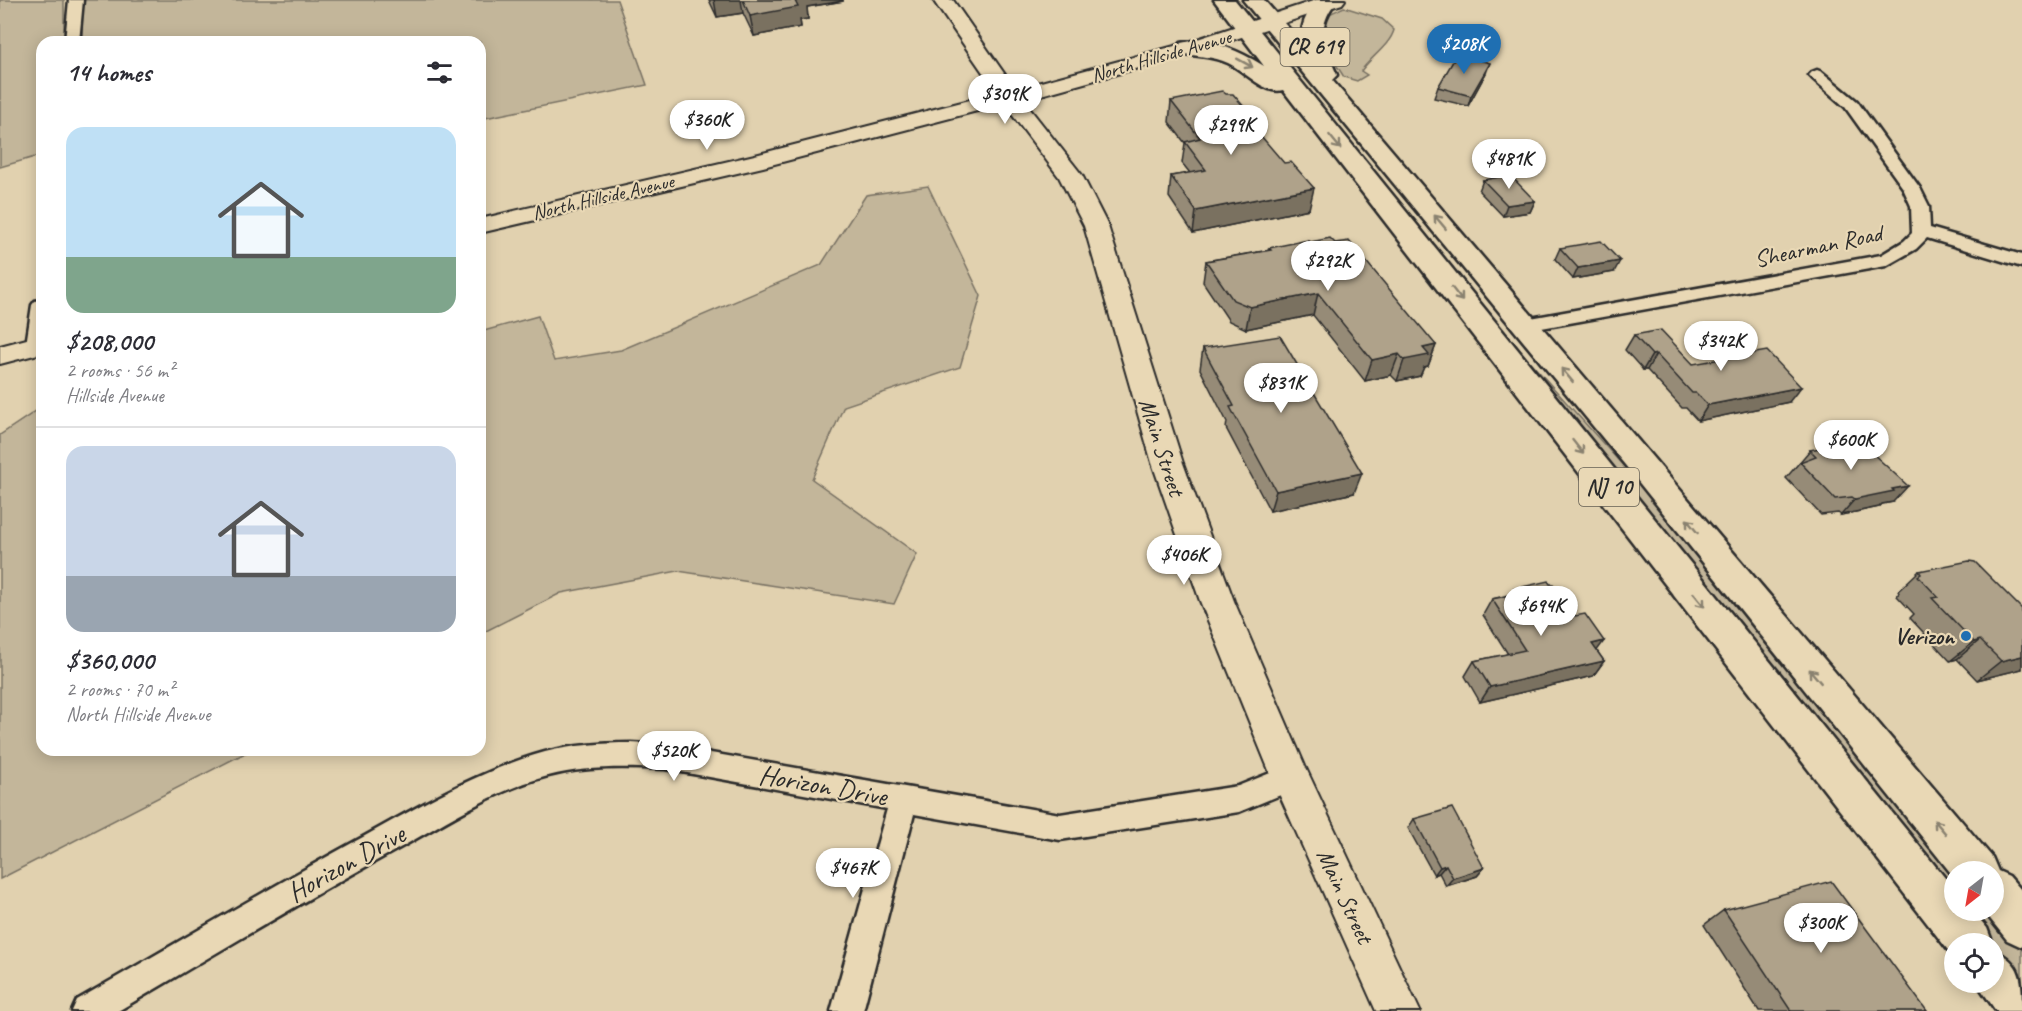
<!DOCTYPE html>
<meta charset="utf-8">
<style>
:root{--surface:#fff;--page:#f2f2f3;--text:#2b2b33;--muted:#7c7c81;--line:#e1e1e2;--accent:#1f6fb2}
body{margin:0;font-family:Caveat,sans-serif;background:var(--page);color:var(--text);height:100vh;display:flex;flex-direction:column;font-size:22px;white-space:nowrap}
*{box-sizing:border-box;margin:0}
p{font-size:20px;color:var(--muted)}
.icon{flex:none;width:33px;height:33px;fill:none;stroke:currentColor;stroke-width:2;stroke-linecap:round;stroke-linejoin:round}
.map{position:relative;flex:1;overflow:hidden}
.sheet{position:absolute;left:36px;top:36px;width:450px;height:720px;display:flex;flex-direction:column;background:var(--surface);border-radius:18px;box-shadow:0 3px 15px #0003}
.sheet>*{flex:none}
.needle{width:39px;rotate:211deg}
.controls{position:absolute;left:1944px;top:861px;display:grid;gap:12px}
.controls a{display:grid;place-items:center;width:60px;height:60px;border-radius:50%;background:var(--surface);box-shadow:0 3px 15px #0003;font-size:30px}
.price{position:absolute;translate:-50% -51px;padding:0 14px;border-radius:21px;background:#fff;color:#222;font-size:20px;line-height:39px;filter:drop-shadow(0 2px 3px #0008)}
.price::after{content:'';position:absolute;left:50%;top:36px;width:18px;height:14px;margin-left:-9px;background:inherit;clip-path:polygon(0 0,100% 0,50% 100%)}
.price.current{background:var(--accent);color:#fff}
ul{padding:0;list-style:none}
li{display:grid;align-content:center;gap:12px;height:318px;padding:0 30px}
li+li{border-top:2px solid var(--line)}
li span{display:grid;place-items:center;height:186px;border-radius:18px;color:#555}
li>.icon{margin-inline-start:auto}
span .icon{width:108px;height:108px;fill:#fffc;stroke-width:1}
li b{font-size:26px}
h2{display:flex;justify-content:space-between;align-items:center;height:72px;padding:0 30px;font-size:26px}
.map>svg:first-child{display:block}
.green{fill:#c3b69a;stroke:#777062;stroke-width:1.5}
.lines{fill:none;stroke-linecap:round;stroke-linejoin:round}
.street-casing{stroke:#2b2b2b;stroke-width:5}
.secondary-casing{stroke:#2b2b2b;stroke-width:4}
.highway-casing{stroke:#2b2b2b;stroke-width:5}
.street{fill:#e9d8b5;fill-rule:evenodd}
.secondary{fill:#e9d8b5;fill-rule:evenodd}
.highway{fill:#e9d8b5;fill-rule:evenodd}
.wall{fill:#968b77;stroke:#2b2b2b;stroke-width:1.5}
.shaded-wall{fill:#7a7161;stroke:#2b2b2b;stroke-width:1.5}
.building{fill:#afa28a;stroke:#2b2b2b;stroke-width:1.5}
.oneway{stroke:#8a8270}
.poi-dot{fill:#1f6fb2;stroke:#e9d8b5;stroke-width:2}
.labels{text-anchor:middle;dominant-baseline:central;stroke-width:4.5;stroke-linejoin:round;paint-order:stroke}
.far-street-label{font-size:20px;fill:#2b2b2b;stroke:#e9d8b5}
.shield{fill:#e9d8b5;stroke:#645f54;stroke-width:1.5}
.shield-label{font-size:22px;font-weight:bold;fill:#2b2b2b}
.street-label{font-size:24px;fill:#2b2b2b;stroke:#e9d8b5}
.poi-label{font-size:24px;font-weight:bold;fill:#2b2b2b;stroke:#e9d8b5;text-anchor:end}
.near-street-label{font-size:28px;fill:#2b2b2b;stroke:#e9d8b5}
</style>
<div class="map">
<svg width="2022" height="1011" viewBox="0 0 2022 1011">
<rect width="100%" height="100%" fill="#e1d1af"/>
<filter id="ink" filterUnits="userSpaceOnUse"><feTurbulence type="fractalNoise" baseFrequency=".0167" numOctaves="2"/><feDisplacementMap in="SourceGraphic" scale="12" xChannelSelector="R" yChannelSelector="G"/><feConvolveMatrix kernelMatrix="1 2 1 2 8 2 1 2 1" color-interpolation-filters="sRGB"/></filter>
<g filter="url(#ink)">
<path class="green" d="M0,0H64V42H42V155L0,167Z
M83,0H617L647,85L480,119V42H82Z
M1344,7L1382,19L1394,30C1390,45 1371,57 1361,71L1367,75L1357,81L1344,77L1325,47L1318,25L1327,15Z
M928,186L981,296L960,367L844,406L812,479L917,554L894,604L678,571L561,593L480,634V332L538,316L554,361L621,350L821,265L866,195Z
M1519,354H1523L1652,498L1954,872V894Z
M42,407V750H251L0,879V435Z
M1968,911H1989L2022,950V978Z"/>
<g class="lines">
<defs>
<path id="street" d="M69,0H83L79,42H65Z
M1817,70L1822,72L1857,101L1920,188L1929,206L1930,228L2022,255V267L1927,238L1916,249L1886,266L1525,331L1518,330L1515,325L1518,320L1525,319L1881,255L1904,241L1912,233L1911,206L1903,188L1845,107L1812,78L1809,75L1812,72Z
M42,299V350H29L26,345L32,305L35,301Z
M631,743L665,745L1060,814L1238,786L1290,765L1300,769L1304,778L1300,787L1239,812L1060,840L914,814L863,1011H831L887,809L665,769C626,767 586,766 548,776C497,789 450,820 405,845C308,898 213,955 118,1011H72L77,1000C165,950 252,898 341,849C406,814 473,772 545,752C573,745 602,743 631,743Z"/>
<path id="secondary" d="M933,0H953L1015,89L1182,44L1316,0H1345L1342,4L1196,52L1023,100L1082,175L1108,226L1183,463L1234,601L1305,766L1420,1011H1376L1272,778L1200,601L1152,463L1084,226L1059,177L1004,104L763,167L480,233V219L759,154L997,93Z
M42,335V353L0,364V346Z"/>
<path id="highway" d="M1214,0H1235L1954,889V910H1972L1987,928L1993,944H1954V958L1283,90C1265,95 1245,71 1228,63C1213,56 1198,57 1181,53L1178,48L1181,43C1209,36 1241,52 1264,66Z
M1243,0H1264L1304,46C1298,27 1306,15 1317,0H1331L1334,4C1315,32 1325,46 1337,75L1332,80L1992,857L1998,871L2009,876L2022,891V947L2007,940L1983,910H1994V872H1954V877L1625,465Z
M1994,950C2022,963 2022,979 2022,1011H1996L1976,982H1994Z"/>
</defs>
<use href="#street" class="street-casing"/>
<use href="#secondary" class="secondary-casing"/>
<use href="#highway" class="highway-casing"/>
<use href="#street" class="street"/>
<use href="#secondary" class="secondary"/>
<use href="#highway" class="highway"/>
</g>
<path class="wall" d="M709,0H843V1L807,7L808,19L800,20L801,27L754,36L743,13L717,17Z
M1486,73L1468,106L1434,98L1438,87Z
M1171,101L1250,123L1309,209L1193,233L1169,197L1171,176L1190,173L1182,163L1185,143L1169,122Z
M1483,180L1535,201L1530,212L1503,216L1479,191Z
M1269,248L1436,345L1428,366L1424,367L1420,376L1397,381L1391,375L1365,381L1313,315L1246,329L1229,321L1203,282L1206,261L1269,250Z
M1560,248L1614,272L1573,279L1555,259Z
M1634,335L1693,364L1789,402L1698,421L1686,408H1682L1647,370H1643L1625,350Z
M1203,348L1354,493L1270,511L1226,428L1227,422L1200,369Z
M1810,450L1893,502L1882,504L1879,507L1841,515L1838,513L1821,515L1786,478Z
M1919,571L2022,609V669L1977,680L1957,659L1950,661L1910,618L1914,614L1897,596L1899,593L1898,591Z
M1514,589L1597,651L1604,661L1593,676L1480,702L1465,676L1474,661L1508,654L1483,615L1492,599L1509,595Z
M1414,819L1484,868L1477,876L1446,886L1439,873L1434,875L1408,828Z
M1724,910L1927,1011H1759L1704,925Z"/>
<path class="shaded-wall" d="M714,0H741L743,13L717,17Z
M800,0H843V1L807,7L808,19L800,20L801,27L754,36L750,16L795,1Z
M1490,63L1486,73L1468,106L1471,96Z
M1251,115L1247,136L1244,116Z
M1314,188L1309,209L1193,233L1196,211Z
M1535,201L1530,212L1503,216L1507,205Z
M1620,261L1614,272L1573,279L1578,268Z
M1318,293L1313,315L1246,329L1250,307Z
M1436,345L1428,366L1424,367L1420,376L1397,381L1404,360L1423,348Z
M1399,354L1391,375L1365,381L1372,360Z
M1656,354L1647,370H1643L1652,355Z
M1801,387L1789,402L1698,421L1708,405Z
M1362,473L1354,493L1270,511L1276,491Z
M1908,486L1893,502L1882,504L1879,507L1841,515L1855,499L1892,489Z
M1980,640L1957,659L1950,661L1974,642Z
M1604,641L1593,656L1592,644Z
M2022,656V669L1977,680L2001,661Z
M1604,661L1593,676L1480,702L1490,687Z
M1446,865L1439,873L1434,875L1440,867Z
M1484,868L1477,876L1446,886L1453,878Z"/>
<path class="building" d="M743,0H800L795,1L798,7L750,16Z
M1456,56L1467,59L1468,57L1490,63L1471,96L1438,87Z
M1222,91L1226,94H1233L1251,115L1244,116L1284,163L1291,162L1314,188L1196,211L1171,176L1206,170L1185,142L1200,138L1171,101Z
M1510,175L1535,201L1507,205L1483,180Z
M1330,238L1335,243L1349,241L1436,345L1423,348L1429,355L1404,360L1399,354L1372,360L1318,293L1250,307L1233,300L1206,261L1271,250L1269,248L1308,240L1311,242Z
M1601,241L1620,261L1578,268L1560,248Z
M1661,330L1693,364L1767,351L1801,387L1708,405L1696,393H1692L1656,354L1652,355L1634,335Z
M1280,336L1362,473L1276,491L1230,407L1234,406L1203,348Z
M1858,440L1908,486L1892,489L1894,491L1855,499L1852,497L1835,499L1800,462L1816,456L1810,450Z
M1969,561L1975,562L2022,609V656L2001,661L1980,640L1974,642L1932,598L1938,597L1918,576L1921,574L1919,571Z
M1548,581L1550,584H1553L1575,616L1585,614L1604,641L1592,644L1604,661L1490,687L1474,661L1525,650L1492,599L1517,594L1514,589Z
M1452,808L1484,868L1453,878L1446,865L1440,867L1414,819Z
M1831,881L1927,1011H1791L1724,910Z"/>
<defs><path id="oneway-shaft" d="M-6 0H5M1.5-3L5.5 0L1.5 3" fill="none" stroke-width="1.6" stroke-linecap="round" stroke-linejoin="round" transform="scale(1.5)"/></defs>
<g class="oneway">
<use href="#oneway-shaft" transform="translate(1245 63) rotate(29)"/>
<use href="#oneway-shaft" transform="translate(1335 142) rotate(51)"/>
<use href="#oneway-shaft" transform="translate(1440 222) rotate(-130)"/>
<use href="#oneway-shaft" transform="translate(1457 294) rotate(52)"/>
<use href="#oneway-shaft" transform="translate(1567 375) rotate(-130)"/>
<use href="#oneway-shaft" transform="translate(1578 447) rotate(52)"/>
<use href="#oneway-shaft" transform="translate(1692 526) rotate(-129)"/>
<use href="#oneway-shaft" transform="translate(1699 600) rotate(51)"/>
<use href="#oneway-shaft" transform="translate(1815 676) rotate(-130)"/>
<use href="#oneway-shaft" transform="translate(1940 827) rotate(-130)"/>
</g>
</g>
<circle class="poi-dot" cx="1966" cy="636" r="6"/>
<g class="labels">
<g class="far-street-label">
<text transform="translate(1161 56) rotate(-16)">North Hillside Avenue</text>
<text transform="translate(603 197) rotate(-13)">North Hillside Avenue</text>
</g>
<g class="shield">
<rect x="1280.5" y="28" width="69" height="38" rx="4.5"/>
<rect x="1579" y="468" width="60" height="38" rx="4.5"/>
</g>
<g class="shield-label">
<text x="1315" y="47">CR 619</text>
<text x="1609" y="487">NJ 10</text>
</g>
<g class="street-label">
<text transform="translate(1818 246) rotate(-12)">Shearman Road</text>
<text transform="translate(1162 447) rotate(72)">Main Street</text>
<text transform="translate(1345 896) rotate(65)">Main Street</text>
</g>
<g class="poi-label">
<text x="1954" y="636">Verizon</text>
</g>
<g class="near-street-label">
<text transform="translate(823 785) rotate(10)">Horizon Drive</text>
<text transform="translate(346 863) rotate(-29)">Horizon Drive</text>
</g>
</g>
</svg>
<div class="controls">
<a><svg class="needle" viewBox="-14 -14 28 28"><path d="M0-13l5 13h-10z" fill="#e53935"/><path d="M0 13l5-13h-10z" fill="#7c7c81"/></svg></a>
<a><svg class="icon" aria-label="locate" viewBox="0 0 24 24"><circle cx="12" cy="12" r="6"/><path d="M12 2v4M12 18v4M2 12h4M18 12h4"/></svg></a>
</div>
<b class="price current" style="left:1464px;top:75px">$208K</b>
<b class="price" style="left:1005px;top:125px">$309K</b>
<b class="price" style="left:707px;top:151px">$360K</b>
<b class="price" style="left:1231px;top:156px">$299K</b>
<b class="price" style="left:1509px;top:190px">$481K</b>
<b class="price" style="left:1328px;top:292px">$292K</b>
<b class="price" style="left:1721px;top:372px">$342K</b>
<b class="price" style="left:1281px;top:414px">$831K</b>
<b class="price" style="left:1851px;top:471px">$600K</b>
<b class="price" style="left:1184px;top:586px">$406K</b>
<b class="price" style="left:1541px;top:637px">$694K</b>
<b class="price" style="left:674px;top:782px">$520K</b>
<b class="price" style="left:853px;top:899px">$467K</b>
<b class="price" style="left:1821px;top:954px">$300K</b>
<section class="sheet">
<h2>14 homes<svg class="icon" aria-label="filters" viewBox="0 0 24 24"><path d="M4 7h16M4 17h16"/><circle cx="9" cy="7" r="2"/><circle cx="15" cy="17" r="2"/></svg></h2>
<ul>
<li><span style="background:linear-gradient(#bfe0f5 70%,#7fa58c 0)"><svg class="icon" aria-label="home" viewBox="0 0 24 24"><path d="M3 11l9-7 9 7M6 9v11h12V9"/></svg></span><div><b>$208,000</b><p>2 rooms · 56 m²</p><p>Hillside Avenue</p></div></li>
<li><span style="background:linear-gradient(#c9d6e8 70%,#9aa5b1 0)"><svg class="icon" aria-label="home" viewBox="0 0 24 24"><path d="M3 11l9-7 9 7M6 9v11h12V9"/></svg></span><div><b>$360,000</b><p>2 rooms · 70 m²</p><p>North Hillside Avenue</p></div></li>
</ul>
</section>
</div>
